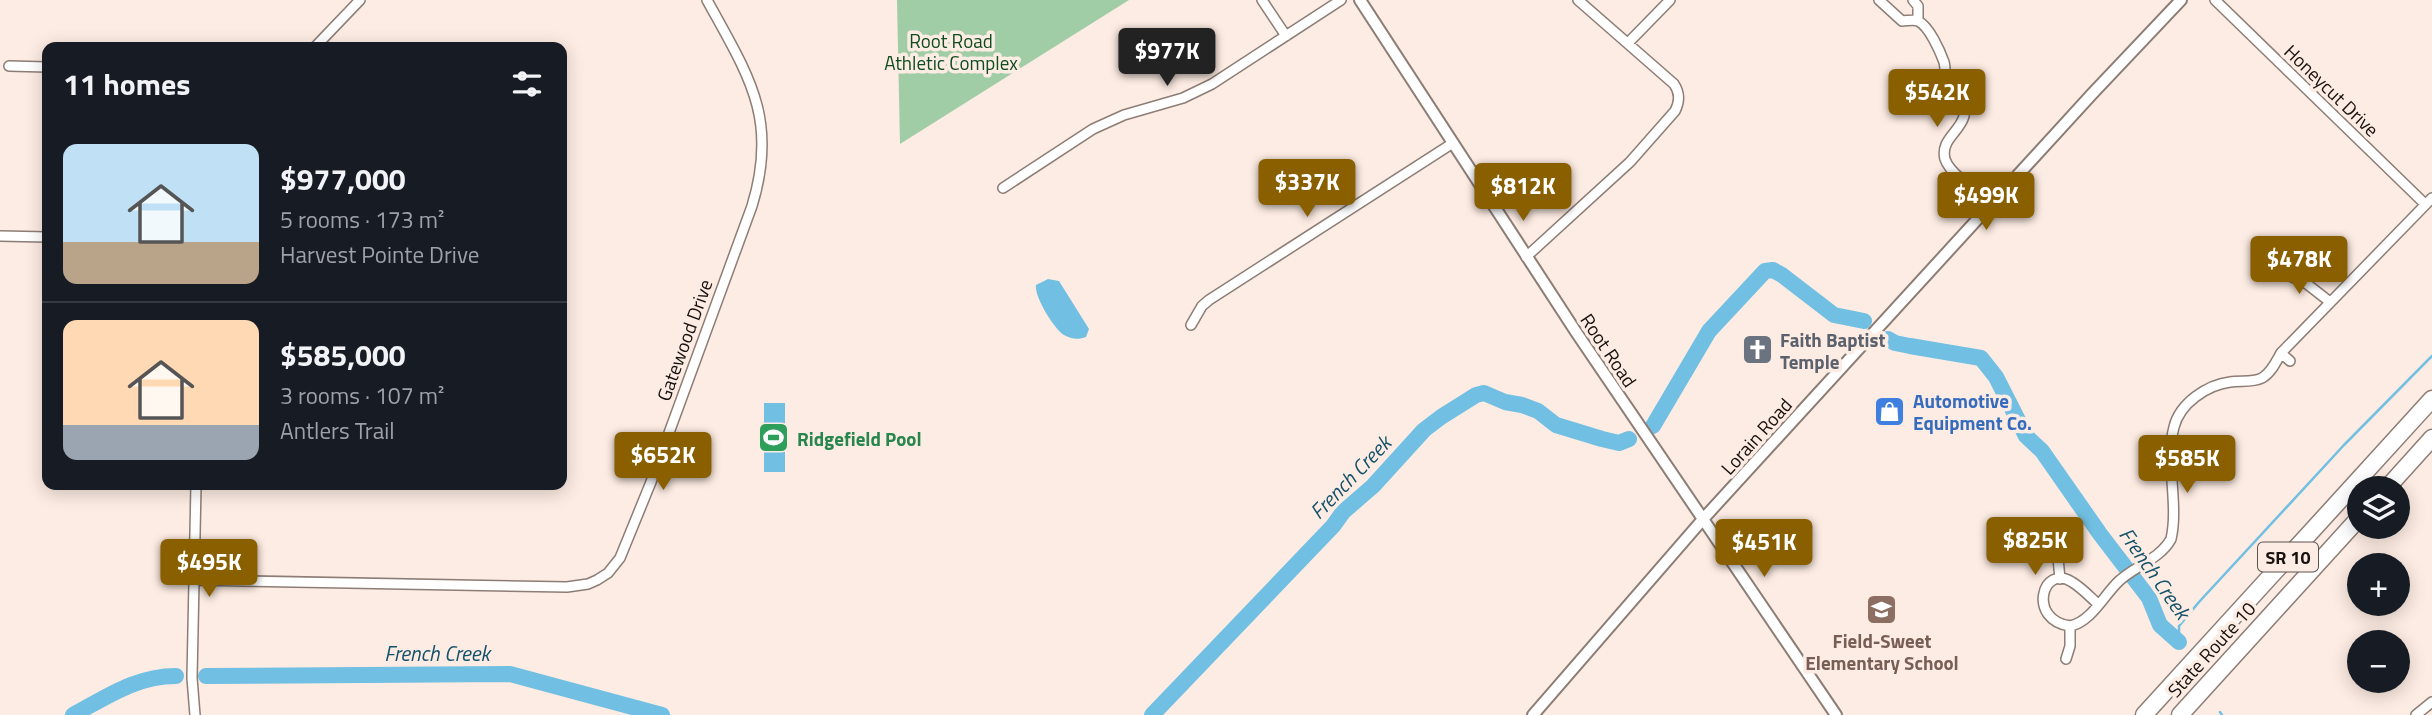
<!DOCTYPE html>
<meta charset="utf-8">
<style>
:root{--surface:#171b24;--page:#242831;--text:#f1f3f6;--muted:#9ea1a6;--line:#363941;--accent:#895f00}
body{margin:0;font-family:"Titillium Web",sans-serif;background:var(--page);color:var(--text);height:100vh;display:flex;flex-direction:column;font-size:26px;white-space:nowrap}
*{box-sizing:border-box;margin:0}
p{font-size:23px;color:var(--muted)}
.icon{flex:none;width:38px;height:38px;fill:none;stroke:currentColor;stroke-width:2;stroke-linecap:round;stroke-linejoin:round}
.map{position:relative;flex:1;overflow:hidden}
.side{position:absolute;left:42px;top:42px;width:525px;height:448px;display:flex;flex-direction:column;background:var(--surface);border-radius:14px;box-shadow:0 4px 18px #0003}
.side>*{flex:none}
.buttons{position:absolute;left:2347px;top:476px;display:grid;gap:14px}
.buttons a{display:grid;place-items:center;width:63px;height:63px;border-radius:50%;background:var(--surface);box-shadow:0 4px 18px #0003;font-size:35px}
.price{position:absolute;translate:-50% -60px;padding:0 16px;border-radius:7px;background:var(--accent);color:#fff;font-size:23px;line-height:46px;filter:drop-shadow(0 2px 4px #0008)}
.price::after{content:'';position:absolute;left:50%;top:42px;width:21px;height:16px;margin-left:-10px;background:inherit;clip-path:polygon(0 0,100% 0,50% 100%)}
.price.active{background:#222;color:#fff}
ul{padding:0;list-style:none}
li{display:flex;align-items:center;gap:21px;height:175px;padding:0 21px}
li+li{border-top:2px solid var(--line)}
li span{display:grid;place-items:center;flex:none;width:196px;height:140px;border-radius:14px;color:#555}
li>.icon{margin-inline-start:auto}
span .icon{width:84px;height:84px;fill:#fffc;stroke-width:1}
li b{font-size:30px}
h2{display:flex;justify-content:space-between;align-items:center;height:84px;padding:0 21px;font-size:30px}
.map>svg:first-child{display:block}
.green{fill:#a1cda6}
.water{fill:#71bfe2}
.lines{fill:none;stroke-linecap:round;stroke-linejoin:round}
.stream{stroke:#71bfe2;stroke-width:2.5}
.river{stroke:#71bfe2;stroke-width:16}
.minor-casing{stroke:#8c7d75;stroke-width:12}
.tertiary-casing{stroke:#8c7d75;stroke-width:14}
.motorway-casing{stroke:#8c7d75;stroke-width:19}
.minor{stroke:#fff;stroke-width:9}
.tertiary{stroke:#fff;stroke-width:10}
.motorway{stroke:#fff;stroke-width:16}
.labels{text-anchor:middle;dominant-baseline:central;stroke-width:7;stroke-linejoin:round;paint-order:stroke}
.shield{fill:#fdece3;stroke:#5c534f;stroke-width:2}
.shield-label{font-size:18px;font-weight:bold;fill:#17120f}
.park-label{font-size:19px;fill:#0d4d1f;stroke:#fdece3}
.street-label{font-size:19px;fill:#17120f;stroke:#fdece3}
.worship-label{font-size:19px;font-weight:bold;fill:#5b616d;stroke:#fdece3;text-anchor:start}
.shop-label{font-size:19px;font-weight:bold;fill:#366cbe;stroke:#fdece3;text-anchor:start}
.leisure-label{font-size:19px;font-weight:bold;fill:#27864d;stroke:#fdece3;text-anchor:start}
.education-label{font-size:19px;font-weight:bold;fill:#785e54;stroke:#fdece3}
.water-label{font-size:21px;font-style:italic;fill:#13526b;stroke:#fdece3}
</style>
<div class="map">
<svg width="2432" height="715" viewBox="0 0 2432 715">
<rect width="100%" height="100%" fill="#fdece3"/>
<path class="green" d="M897,0H1129L900,144Z"/>
<path class="water" d="M1048,279L1059,281L1089,329L1086,337C1078,340 1071,339 1064,335C1054,329 1034,296 1036,285Z
M764,403H785V472H764Z"/>
<g class="lines">
<path class="stream" d="M2179,642V626L2199,602L2344,445L2432,356
M2220,712L2222,715"/>
<path class="river" d="M1888,339L1895,343L1910,346L1981,358L1996,377L2026,436L2042,451L2100,534L2149,598L2160,625L2179,642
M1653,426L1709,331L1765,271L1773,270L1782,275L1834,315L1864,321
M206,676L510,674L662,715
M73,715C107,697 136,676 176,676
M1152,715L1333,526L1343,512L1373,486L1424,430L1441,417L1476,395L1484,393L1505,402L1522,405L1538,411L1556,425L1602,439L1619,443L1629,439"/>
<defs>
<path id="minor" d="M1262,0L1286,36
M1879,0L1902,21C1907,21 1913,19 1918,21C1929,26 1940,51 1944,62C1946,69 1944,77 1947,83C1952,94 1967,102 1964,116C1960,132 1940,140 1945,159C1950,175 1979,192 1993,202
M1913,0L1918,6V21
M2215,0L2425,204
M1628,43L1670,0
M315,47L360,0
M9,66L47,67
M1003,188L1093,129L1124,115L1183,98L1212,84L1341,0
M0,236L47,237
M1526,257L1630,162L1675,111C1680,101 1680,93 1674,84L1578,0
M2279,271L2307,284L2330,302
M1191,325L1202,306L1209,300L1453,143
M2281,353L2290,361
M2058,558L2060,579
M194,580L567,587L588,584L597,580L608,573L620,558L651,482L752,206C779,118 748,75 707,0
M2070,626C2091,622 2104,595 2119,581C2135,566 2160,559 2171,539C2179,505 2165,460 2174,427C2180,403 2207,385 2230,382C2240,380 2252,383 2262,378C2271,373 2276,362 2281,353L2432,198
M2070,626C2027,620 2042,563 2072,582C2082,588 2090,597 2098,604
M2066,659L2070,646V626
M195,715L192,678L196,485
M2416,715L2432,702"/>
<path id="tertiary" d="M1360,0L1576,332L1836,715
M1533,715L1704,518L2092,94L2181,0"/>
<path id="motorway" d="M2387,488L2432,438
M2144,715L2432,399
M2180,715L2359,518"/>
</defs>
<use href="#minor" class="minor-casing"/>
<use href="#tertiary" class="tertiary-casing"/>
<use href="#motorway" class="motorway-casing"/>
<use href="#minor" class="minor"/>
<use href="#tertiary" class="tertiary"/>
<use href="#motorway" class="motorway"/>
</g>
<defs>
<symbol id="church-square" viewBox="-11 -11 22 22"><rect x="-9" y="-9" width="18" height="18" rx="4" fill="#6b7280" stroke="#fdece3"/><path d="M-1.2-6h2.4v3.5h3.3v2.4h-3.3V6h-2.4V-.1h-3.3v-2.4h3.3Z" fill="#fff"/></symbol>
<symbol id="shop-square" viewBox="-11 -11 22 22"><rect x="-9" y="-9" width="18" height="18" rx="4" fill="#3f7fe0" stroke="#fdece3"/><path d="M-5-2.5h2.3a2.7 3.5 0 0 1 5.4 0H5L5.5 6h-11ZM-1.5-2.5h3a1.5 2.3 0 0 0-3 0Z" fill="#fff"/></symbol>
<symbol id="stadium-square" viewBox="-11 -11 22 22"><rect x="-9" y="-9" width="18" height="18" rx="4" fill="#2e9e5b" stroke="#fdece3"/><path d="M0-5a6.5 5 0 1 0 0 10a6.5 5 0 1 0 0-10ZM-3.5-1.8h7v3.6h-7Z" fill="#fff"/></symbol>
<symbol id="school-square" viewBox="-11 -11 22 22"><rect x="-9" y="-9" width="18" height="18" rx="4" fill="#8d6e63" stroke="#fdece3"/><path d="M0-5L7-2L0 1L-7-2ZM-4 1L0 2.5L4 1V4Q0 6-4 4Z" fill="#fff"/></symbol>
</defs>
<g fill-rule="evenodd">
<use href="#church-square" x="1740" y="332" width="35" height="35"/>
<use href="#shop-square" x="1872" y="394" width="35" height="35"/>
<use href="#stadium-square" x="756" y="420" width="35" height="35"/>
<use href="#school-square" x="1864" y="592" width="35" height="35"/>
</g>
<g class="labels">
<rect class="shield" x="2258" y="542.5" width="60" height="29" rx="5"/>
<g class="shield-label">
<text x="2288" y="557">SR 10</text>
</g>
<g class="park-label">
<text x="951" y="40">Root Road<tspan x="951" dy="22">Athletic Complex</tspan></text>
</g>
<g class="street-label">
<text transform="translate(2332 90) rotate(44)">Honeycut Drive</text>
<text transform="translate(684 340) rotate(-70)">Gatewood Drive</text>
<text transform="translate(1609 350) rotate(56)">Root Road</text>
<text transform="translate(1756 436) rotate(-48)">Lorain Road</text>
<text transform="translate(2211 649) rotate(-48)">State Route 10</text>
</g>
<g class="worship-label">
<text x="1780" y="339">Faith Baptist<tspan x="1780" dy="22">Temple</tspan></text>
</g>
<g class="shop-label">
<text x="1913" y="400">Automotive<tspan x="1913" dy="22">Equipment Co.</tspan></text>
</g>
<g class="leisure-label">
<text x="797" y="438">Ridgefield Pool</text>
</g>
<g class="education-label">
<text x="1882" y="640">Field-Sweet<tspan x="1882" dy="22">Elementary School</tspan></text>
</g>
<g class="water-label">
<text transform="translate(1350 477) rotate(-46)">French Creek</text>
<text transform="translate(2155 573) rotate(55)">French Creek</text>
<text x="437" y="653">French Creek</text>
</g>
</g>
</svg>
<div class="buttons">
<a><svg class="icon" aria-label="layers" viewBox="0 0 24 24"><path d="M12 4l9 5-9 5-9-5zM3 14l9 5 9-5"/></svg></a>
<a>+</a>
<a>−</a>
</div>
<b class="price active" style="left:1167px;top:88px">$977K</b>
<b class="price" style="left:1937px;top:129px">$542K</b>
<b class="price" style="left:1307px;top:219px">$337K</b>
<b class="price" style="left:1523px;top:223px">$812K</b>
<b class="price" style="left:1986px;top:232px">$499K</b>
<b class="price" style="left:2299px;top:296px">$478K</b>
<b class="price" style="left:663px;top:492px">$652K</b>
<b class="price" style="left:2187px;top:495px">$585K</b>
<b class="price" style="left:2035px;top:577px">$825K</b>
<b class="price" style="left:1764px;top:579px">$451K</b>
<b class="price" style="left:209px;top:599px">$495K</b>
<section class="side">
<h2>11 homes<svg class="icon" aria-label="filters" viewBox="0 0 24 24"><path d="M4 7h16M4 17h16"/><circle cx="9" cy="7" r="2"/><circle cx="15" cy="17" r="2"/></svg></h2>
<ul>
<li><span style="background:linear-gradient(#bfe0f5 70%,#b9a48a 0)"><svg class="icon" aria-label="home" viewBox="0 0 24 24"><path d="M3 11l9-7 9 7M6 9v11h12V9"/></svg></span><div><b>$977,000</b><p>5 rooms · 173 m²</p><p>Harvest Pointe Drive</p></div></li>
<li><span style="background:linear-gradient(#ffd9b3 75%,#9aa5b1 0)"><svg class="icon" aria-label="home" viewBox="0 0 24 24"><path d="M3 11l9-7 9 7M6 9v11h12V9"/></svg></span><div><b>$585,000</b><p>3 rooms · 107 m²</p><p>Antlers Trail</p></div></li>
</ul>
</section>
</div>
